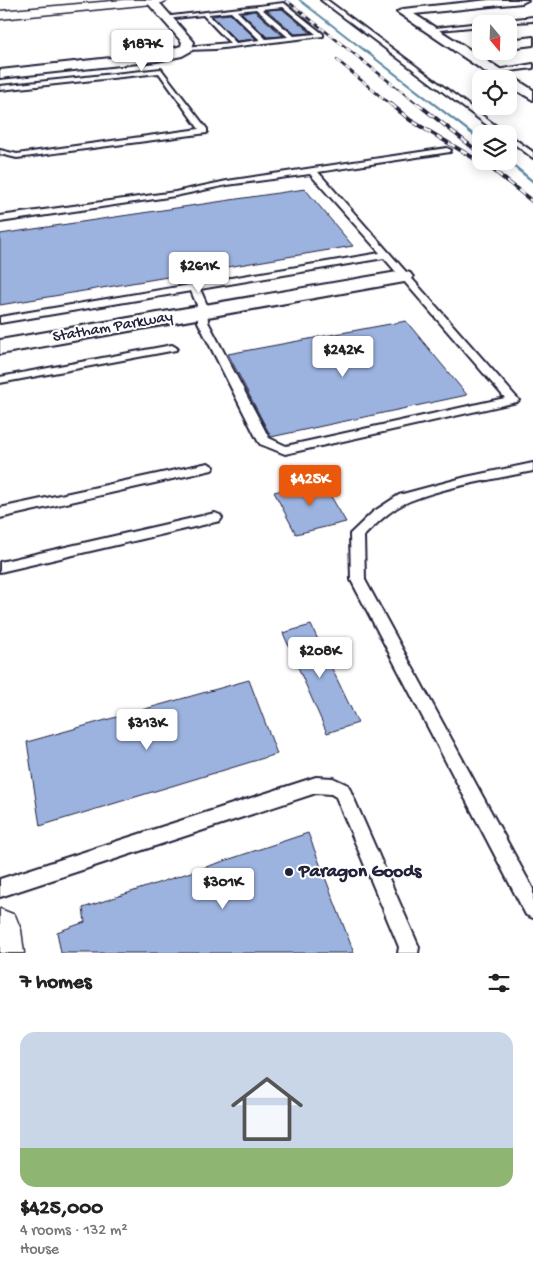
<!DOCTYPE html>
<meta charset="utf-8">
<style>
:root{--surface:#fff;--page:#f2f2f2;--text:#222;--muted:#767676;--line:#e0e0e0;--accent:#ea580c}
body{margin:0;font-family:"Gochi Hand",sans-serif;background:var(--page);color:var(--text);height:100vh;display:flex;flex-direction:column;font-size:19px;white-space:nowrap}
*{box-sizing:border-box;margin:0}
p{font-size:16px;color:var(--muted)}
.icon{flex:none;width:28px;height:28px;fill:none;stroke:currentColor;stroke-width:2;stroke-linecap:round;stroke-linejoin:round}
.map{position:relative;height:953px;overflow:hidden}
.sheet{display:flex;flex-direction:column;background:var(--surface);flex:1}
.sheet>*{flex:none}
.needle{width:32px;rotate:161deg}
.controls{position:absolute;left:472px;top:15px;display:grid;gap:10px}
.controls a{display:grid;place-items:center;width:45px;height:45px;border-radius:10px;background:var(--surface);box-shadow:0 2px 12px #0003;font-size:25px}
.price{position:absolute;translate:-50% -42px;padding:0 11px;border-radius:5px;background:#fff;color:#222;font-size:16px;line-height:32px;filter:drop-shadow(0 1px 2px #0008)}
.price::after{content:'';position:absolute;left:50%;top:30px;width:15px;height:11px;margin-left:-8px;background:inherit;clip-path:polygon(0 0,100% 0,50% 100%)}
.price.current{background:var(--accent);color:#fff}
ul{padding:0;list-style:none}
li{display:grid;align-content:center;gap:10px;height:265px;padding:0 20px}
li+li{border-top:1px solid var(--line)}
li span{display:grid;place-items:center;height:155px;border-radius:15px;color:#555}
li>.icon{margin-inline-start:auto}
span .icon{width:90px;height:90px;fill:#fffc;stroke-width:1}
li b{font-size:21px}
h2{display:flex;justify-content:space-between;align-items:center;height:60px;padding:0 20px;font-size:21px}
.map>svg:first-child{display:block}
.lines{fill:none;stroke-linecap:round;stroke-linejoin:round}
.stream{fill:#5f89a3;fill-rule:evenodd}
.building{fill:#9cb2df;stroke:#22223b}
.service-casing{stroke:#22223b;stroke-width:4}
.minor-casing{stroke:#22223b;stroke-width:4}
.tertiary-casing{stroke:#22223b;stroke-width:3}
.secondary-casing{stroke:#22223b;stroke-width:3}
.service{fill:#fff;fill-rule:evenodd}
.minor{fill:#fff;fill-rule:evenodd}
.tertiary{fill:#fff;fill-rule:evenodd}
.secondary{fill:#fff;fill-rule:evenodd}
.rail-far1-casing{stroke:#22223b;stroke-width:2.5}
.rail-casing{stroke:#22223b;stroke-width:4}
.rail-far1{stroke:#fff;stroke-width:2;stroke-dasharray:5.5;stroke-linecap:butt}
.rail{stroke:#fff;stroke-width:2.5;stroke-dasharray:7;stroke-linecap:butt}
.poi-dot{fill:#22223b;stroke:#fff;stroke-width:2}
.labels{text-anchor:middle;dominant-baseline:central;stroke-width:4;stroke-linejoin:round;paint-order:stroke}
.street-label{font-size:16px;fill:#22223b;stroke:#fff}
.near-poi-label{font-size:19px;font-weight:bold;fill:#22223b;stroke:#fff;text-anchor:start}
</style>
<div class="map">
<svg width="533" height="953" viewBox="0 0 533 953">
<rect width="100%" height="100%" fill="#fff"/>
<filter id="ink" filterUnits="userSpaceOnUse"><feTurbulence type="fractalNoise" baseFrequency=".02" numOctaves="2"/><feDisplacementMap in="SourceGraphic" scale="10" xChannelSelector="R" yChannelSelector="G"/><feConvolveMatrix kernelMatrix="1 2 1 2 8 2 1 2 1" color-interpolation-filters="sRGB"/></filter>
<g filter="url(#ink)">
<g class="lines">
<path class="stream" d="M298,0H301L481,139V142Z
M509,160L533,180V183L505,161H509Z"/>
</g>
<path class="building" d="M282,9L311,33L295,34L267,10Z
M255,11L283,36L267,37L241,12Z
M230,14L256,39L237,41L212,16Z
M305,189L353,246L0,305V234Z
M406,321L467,395L271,437L228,354Z
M322,481L346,522L296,534L274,492Z
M311,625L358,723L327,733L283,633Z
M249,680L277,754L40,826L27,742Z
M308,833L354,953H61L57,932L85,922L83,908Z"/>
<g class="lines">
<defs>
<path id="service" d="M321,0H327L507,134H499Z
M284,3L323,34V36L215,49L187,50L185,47L230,43L203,15L166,19L163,17ZM283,7L316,34L294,36L262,9ZM256,9L288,37L266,39L237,11ZM231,12L260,40L236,43L208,14Z
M533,17V21L481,24V26L430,31L427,29Z
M533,64V68L494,73L491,71Z
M161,69L207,129V133L17,158L0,154V150L17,154L199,129L159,73L0,90V86Z
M509,135L533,152V158L509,140Z
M447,148L451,150L450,152L318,172L517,398L519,400L517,402L285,454L260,444L258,441L198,322L197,305L191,291L0,323V317L380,253L310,174L227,185L175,196L0,222V216L175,192L227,181ZM384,258L505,398L286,446L269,438L208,322L207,305L200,289Z
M172,345L177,348L176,350L0,383V377Z
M208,463L214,467L212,470L0,518V508Z
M533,463V471C495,479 446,486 410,501C392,508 377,523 364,536L365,580L533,889V918L526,915L351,580L350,534L373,512L399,495L466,477Z
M215,513L220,515L222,518L220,521L0,572V562Z
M316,777L333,778L348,785L419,947L418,953H398L399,947L336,797L331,794L316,793L0,897V879Z"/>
<path id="minor" d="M145,0H157L194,42L191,51L182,56L157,61L0,78V70L157,53L181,46L182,42Z
M489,0H528L522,3L414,14L533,90V100L509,86V79H496L397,12L403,9Z
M533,37V45L509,48V40Z
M403,271L410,273L413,277L410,281L0,354V340Z"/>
<path id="tertiary" d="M0,909L15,915L21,930L24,953H0Z"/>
<path id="secondary" d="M124,0H168L162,3L0,19V11Z"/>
</defs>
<use href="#service" class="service-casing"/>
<use href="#minor" class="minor-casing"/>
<use href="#tertiary" class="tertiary-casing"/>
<use href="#secondary" class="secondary-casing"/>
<use href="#service" class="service"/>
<use href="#minor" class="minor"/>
<use href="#tertiary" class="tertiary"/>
<use href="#secondary" class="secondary"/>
<defs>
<path id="rail-far1" d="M286,0L420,106
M337,60L392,106"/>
<path id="rail" d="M391,104L410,120L492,169L533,202
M418,104L481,154"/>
</defs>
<use href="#rail-far1" class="rail-far1-casing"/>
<use href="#rail" class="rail-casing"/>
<use href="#rail-far1" class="rail-far1"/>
<use href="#rail" class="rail"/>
</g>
</g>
<circle class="poi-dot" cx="289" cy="872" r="5"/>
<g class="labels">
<g class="street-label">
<text transform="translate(113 328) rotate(-10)">Statham Parkway</text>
</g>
<g class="near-poi-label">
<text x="299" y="872">Paragon Goods</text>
</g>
</g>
</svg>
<div class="controls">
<a><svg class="needle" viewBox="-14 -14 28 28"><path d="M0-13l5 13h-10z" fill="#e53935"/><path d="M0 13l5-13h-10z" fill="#767676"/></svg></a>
<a><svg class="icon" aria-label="locate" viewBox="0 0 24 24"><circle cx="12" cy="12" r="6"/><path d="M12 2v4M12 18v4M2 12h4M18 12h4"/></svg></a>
<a><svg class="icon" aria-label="layers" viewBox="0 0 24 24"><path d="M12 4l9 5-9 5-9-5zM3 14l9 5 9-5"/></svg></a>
</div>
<b class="price" style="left:142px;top:72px">$187K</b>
<b class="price" style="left:199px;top:294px">$261K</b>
<b class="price" style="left:343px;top:378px">$242K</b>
<b class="price current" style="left:310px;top:507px">$425K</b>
<b class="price" style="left:320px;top:679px">$208K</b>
<b class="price" style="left:147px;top:751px">$313K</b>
<b class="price" style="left:223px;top:910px">$301K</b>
</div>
<section class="sheet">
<h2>7 homes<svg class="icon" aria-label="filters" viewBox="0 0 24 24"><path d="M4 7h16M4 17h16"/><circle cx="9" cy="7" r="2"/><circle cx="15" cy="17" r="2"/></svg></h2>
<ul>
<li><span style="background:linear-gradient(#c9d6e8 75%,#8fb573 0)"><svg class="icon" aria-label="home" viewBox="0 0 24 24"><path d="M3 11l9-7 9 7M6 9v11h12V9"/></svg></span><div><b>$425,000</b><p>4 rooms · 132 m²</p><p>House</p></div></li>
</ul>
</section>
